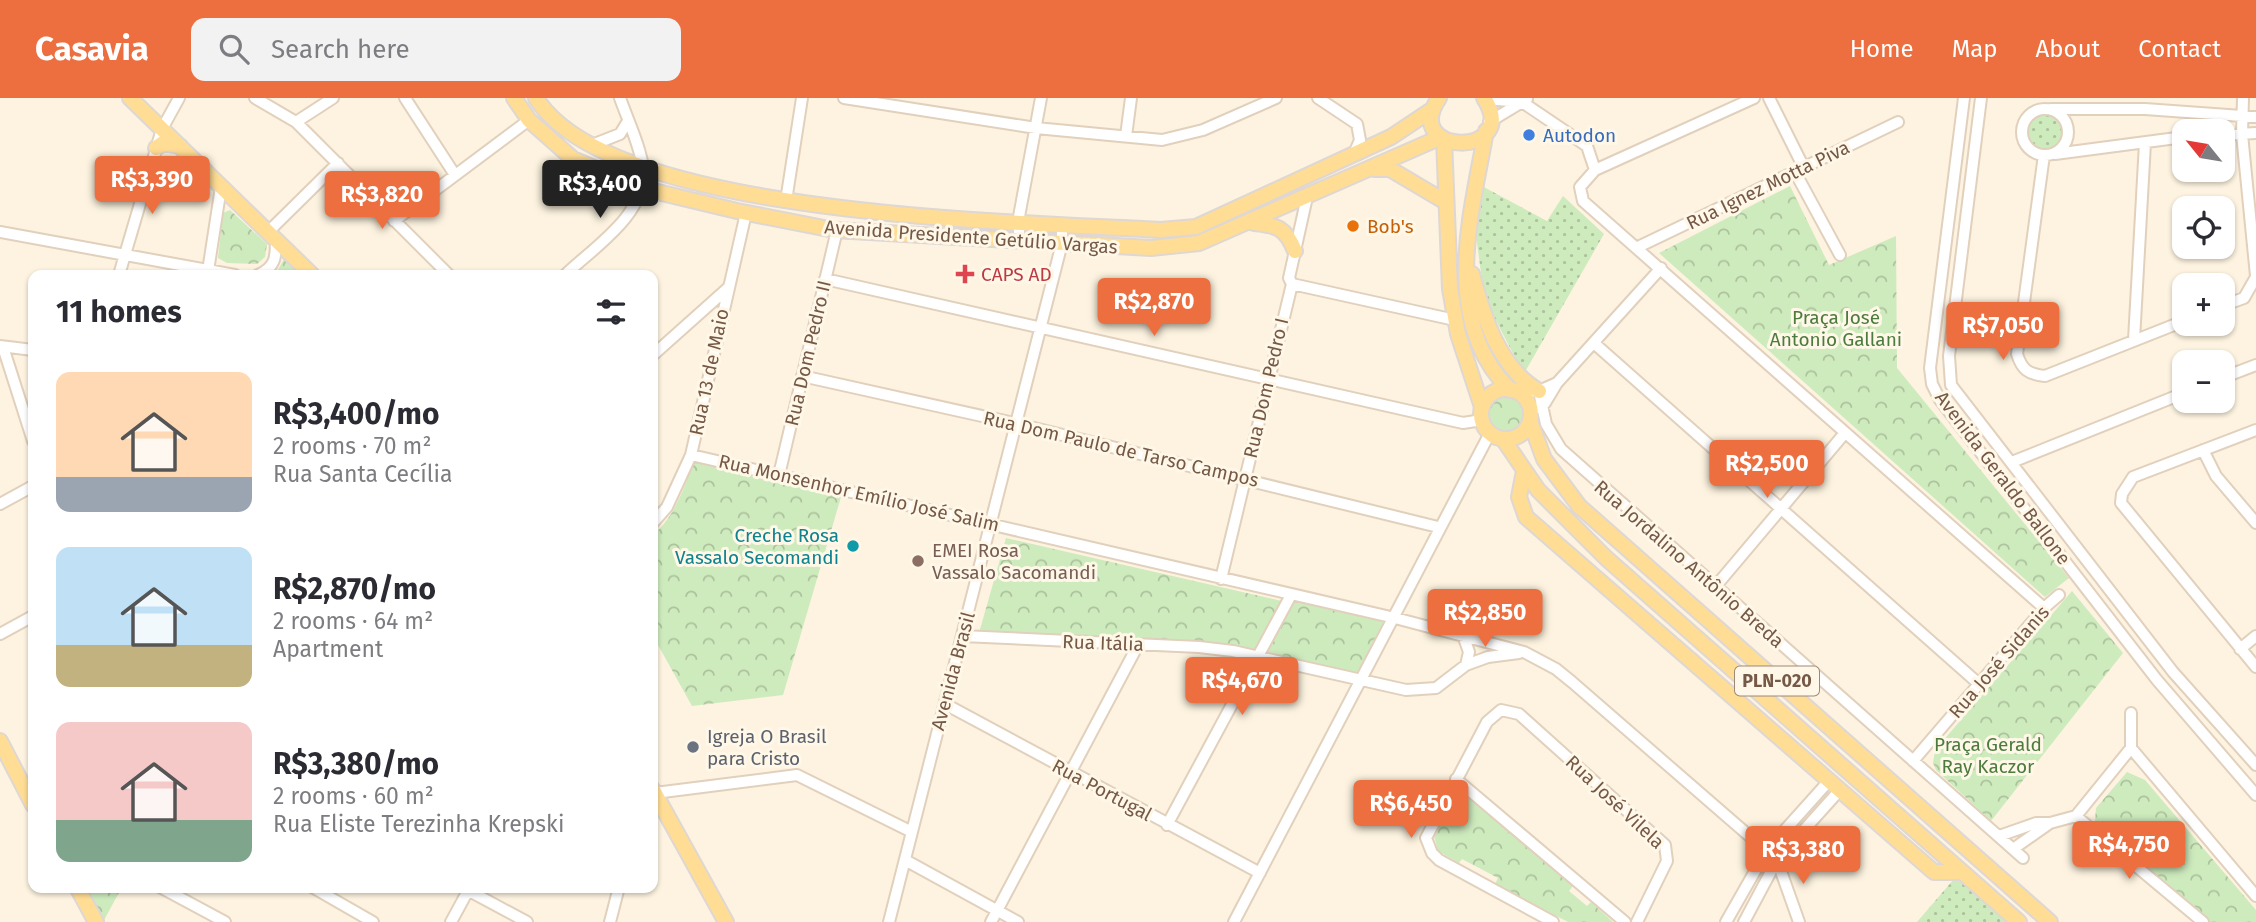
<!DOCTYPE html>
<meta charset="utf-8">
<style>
:root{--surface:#fff;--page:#f2f2f3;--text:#2b2b33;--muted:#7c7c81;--accent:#ed6f3f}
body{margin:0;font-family:"Fira Sans",sans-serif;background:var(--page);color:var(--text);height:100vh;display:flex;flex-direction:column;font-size:26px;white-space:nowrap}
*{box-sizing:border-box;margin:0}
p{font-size:23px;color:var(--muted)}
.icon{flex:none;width:38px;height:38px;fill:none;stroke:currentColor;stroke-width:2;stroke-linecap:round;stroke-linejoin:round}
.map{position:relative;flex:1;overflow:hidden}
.side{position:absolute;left:28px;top:172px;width:630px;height:623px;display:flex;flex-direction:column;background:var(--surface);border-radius:14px;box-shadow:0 2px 5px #0004}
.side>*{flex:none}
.needle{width:46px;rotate:300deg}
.tools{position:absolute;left:2172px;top:21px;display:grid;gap:14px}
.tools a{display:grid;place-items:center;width:63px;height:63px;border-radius:14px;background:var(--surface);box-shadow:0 2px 5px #0004;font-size:35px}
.price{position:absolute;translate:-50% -60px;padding:0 16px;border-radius:7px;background:var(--accent);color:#fff;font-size:23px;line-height:46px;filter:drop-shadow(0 2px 4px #0008)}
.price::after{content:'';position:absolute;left:50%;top:42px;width:21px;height:16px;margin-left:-10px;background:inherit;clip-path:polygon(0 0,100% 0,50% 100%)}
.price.active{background:#222;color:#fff}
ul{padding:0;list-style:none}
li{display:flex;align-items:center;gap:21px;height:175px;padding:0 28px}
li span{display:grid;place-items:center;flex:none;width:196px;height:140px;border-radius:14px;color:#555}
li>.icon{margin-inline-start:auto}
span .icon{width:84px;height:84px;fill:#fffc;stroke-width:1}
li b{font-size:30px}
h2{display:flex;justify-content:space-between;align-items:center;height:84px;padding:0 28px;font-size:30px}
header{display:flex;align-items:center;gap:42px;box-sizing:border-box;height:98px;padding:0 35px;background:var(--accent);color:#fff}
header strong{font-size:33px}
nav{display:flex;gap:38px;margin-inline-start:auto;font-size:24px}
.search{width:490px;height:63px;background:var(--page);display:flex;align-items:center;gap:18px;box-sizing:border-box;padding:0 24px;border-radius:14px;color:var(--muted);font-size:26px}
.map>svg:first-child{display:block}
.grass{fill:url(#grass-dots)}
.forest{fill:url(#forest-crowns)}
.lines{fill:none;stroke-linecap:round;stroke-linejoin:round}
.minor-casing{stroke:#e1d0bc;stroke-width:14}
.major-casing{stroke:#ded7d3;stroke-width:18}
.minor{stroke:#fff;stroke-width:10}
.major{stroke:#ffdd95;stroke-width:14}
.shop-dot{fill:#3f7fe0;stroke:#fff7e7;stroke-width:2.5}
.food-dot{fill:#e8710a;stroke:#fff7e7;stroke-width:2.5}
.health-dot{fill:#e0444e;stroke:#fff7e7;stroke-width:2.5}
.culture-dot{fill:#0f9aa8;stroke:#fff7e7;stroke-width:2.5}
.education-dot{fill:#8d6e63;stroke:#fff7e7;stroke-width:2.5}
.worship-dot{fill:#6b7280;stroke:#fff7e7;stroke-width:2.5}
.labels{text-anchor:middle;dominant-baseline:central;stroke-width:6;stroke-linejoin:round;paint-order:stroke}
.shield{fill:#fff7e7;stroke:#9e8876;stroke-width:2}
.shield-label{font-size:18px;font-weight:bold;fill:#755946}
.shop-label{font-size:19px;fill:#366cbe;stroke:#fff7e7;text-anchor:start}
.street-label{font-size:19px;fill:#755946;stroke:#fff7e7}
.food-label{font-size:19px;fill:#c56008;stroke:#fff7e7;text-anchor:start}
.health-label{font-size:19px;fill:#be3a42;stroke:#fff7e7;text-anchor:start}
.park-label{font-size:19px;fill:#4c7b3e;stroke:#fff7e7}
.culture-label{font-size:19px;fill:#0d838f;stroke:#fff7e7;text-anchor:end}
.education-label{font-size:19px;fill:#785e54;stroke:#fff7e7;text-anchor:start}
.worship-label{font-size:19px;fill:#5b616d;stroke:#fff7e7;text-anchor:start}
</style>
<header>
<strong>Casavia</strong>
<div class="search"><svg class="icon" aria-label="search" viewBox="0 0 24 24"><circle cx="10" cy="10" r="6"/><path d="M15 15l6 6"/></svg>Search here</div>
<nav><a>Home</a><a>Map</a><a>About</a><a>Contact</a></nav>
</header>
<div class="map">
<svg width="2256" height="824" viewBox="0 0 2256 824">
<defs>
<pattern id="grass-dots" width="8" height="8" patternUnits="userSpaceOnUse" patternTransform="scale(1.75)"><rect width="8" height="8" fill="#ceebbe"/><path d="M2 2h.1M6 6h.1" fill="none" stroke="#acc19c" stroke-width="1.8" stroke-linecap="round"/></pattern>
<pattern id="forest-crowns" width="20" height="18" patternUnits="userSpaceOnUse" patternTransform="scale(1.75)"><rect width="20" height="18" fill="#ceebbe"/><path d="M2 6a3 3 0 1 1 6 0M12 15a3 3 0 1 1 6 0" fill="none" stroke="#acc19c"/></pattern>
</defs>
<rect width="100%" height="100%" fill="#fdf3e0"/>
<path class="grass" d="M2028 34a17 17 0 1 1 34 0a17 17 0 1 1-34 0Z
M148,71L139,105L129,99L135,73Z
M1480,87L1547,123L1563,98L1604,136L1526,272L1521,271L1489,209L1481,175L1476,137Z
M1960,774L2019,824H1917Z"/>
<path class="forest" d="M1790,88L1829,167L1896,138L1897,270L2069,480L2045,499L1659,155Z
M230,112L267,146L265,159L257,166L227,165L218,160L223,115Z
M284,161L300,177H275Z
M1488 316a18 18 0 1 1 36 0a18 18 0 1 1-36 0Z
M694,364L841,399L783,597L692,608L653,538V437C676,417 683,391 694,364Z
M1006,440L1010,441L1282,503L1256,551L1171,543L979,535Z
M2072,493L2123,555L1991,723L1936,672L1933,665L1935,652Z
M1293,501L1390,522L1361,578L1262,556Z
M2127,674L2145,682L2256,812V824H2209L2095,723L2096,710Z
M1463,699L1474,702L1573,788L1569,793L1587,808L1591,804L1613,824H1568L1495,786L1498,780L1462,761L1459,765L1438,753L1434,738L1453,705Z
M83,789H122L103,824Z"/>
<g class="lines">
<defs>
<path id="minor" d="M255,0L296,24L449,177
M405,0L455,77
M844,0L1036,30L1162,42L1203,32L1276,0
M1318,0L1357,26L1360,42L1354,56
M1754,0L1595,72L1580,89L1583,103L2044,510
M1769,0L1804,70
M1964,0L1930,270L1932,286L1940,302L2157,582L2256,697
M1981,0L1949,258L1951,287L2173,574L2256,667
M2243,0L2242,36L2256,178
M1485,1L1522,4
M1522,4L1587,48L1595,72
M2022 34a23 23 0 1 1 46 0a23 23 0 1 1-46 0Z
M2051,11H2145L2256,19
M296,24L333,0
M1489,24L1527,1
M2222,37L2256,35
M1126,38L1131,0
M592,47L620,36L628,23
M2055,56L2184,39
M2044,57L2017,256C2022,272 2028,276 2045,278L2184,223
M1795,74L1840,157
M786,103L802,0
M394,123L529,22
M0,134L235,177
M268,134L338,65
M1020,143L1018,124L1041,0
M1638,149L1898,24
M208,173L221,89
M119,177L162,31L179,0
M258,177C276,169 276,159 276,141
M565,177C594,149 646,117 643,72C642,52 627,20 620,0
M825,181L1463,325L1482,322
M1292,186L1455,222
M2222,208L2244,200L2256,179
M2134,242L2145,45
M1595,246L1979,586
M0,248L33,252
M3,249L33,343
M653,257L728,190
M802,278L1018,326L1438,429
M2222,280L2256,267
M1539,293L1546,326L1561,351L2023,760
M1517,294L1539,293L1557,285L1661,170
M1531,313L1545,305L1557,285
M2256,332L2133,379L2122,396L2121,405L2256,569
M2203,352L2216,378L2256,425
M691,357L1395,520L1524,554L1556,571L1572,584L1777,762L1799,824
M2012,364L2184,295
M779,377L837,132
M0,406L33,388
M653,425L667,409L691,357L746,115
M1221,481L1292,186L1289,180L1307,99
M1715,489L1844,336
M0,536L33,518
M962,538L1199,549L1233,553L1406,592L1436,590L1466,567L1488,559L1519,555
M1464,540L1469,554L1466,567
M2240,551L2256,538
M945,606L1260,775
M2131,615V650
M1913,663L2044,510L2059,497
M1456,681L1625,824
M655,695L797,677L912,734
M2076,718L2203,824
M1167,727L1291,497
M1999,738L2036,725H2048
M2013,751L2050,725L2076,718L2131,650L2256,798
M905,762L1018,824
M160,789L225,824
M312,789L373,824
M462,789L527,824
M451,824L470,789
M610,824L619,789
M889,824L1062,145V129L1055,126
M991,824L1138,547
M1234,824L1490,335
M1553,824L1439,762L1432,755L1426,740L1487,624L1501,612L1519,616L1665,747L1667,763L1637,824
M1726,824L1767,752L1828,684
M1744,824L1777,762L1839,693"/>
<path id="major" d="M130,0L312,177
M514,0L529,22L573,61L641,90L737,113L834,132L1151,150L1199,145L1441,39
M536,0C610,120 1026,124 1161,132L1196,129L1391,39L1433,11
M1439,0C1399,59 1523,60 1484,0
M1486,33C1471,117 1440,223 1510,292
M1444,41L1450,191L1458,236L1482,309
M156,50L163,45L180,48
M1374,71H1390L1444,103
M1254,125C1277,127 1286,130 1295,153
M1472,176C1483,218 1499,270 1539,293
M1481 316a25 25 0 1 1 50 0a25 25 0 1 1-50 0Z
M1530,323L1544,361L1579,408L2050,824
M1503,341L1538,392L1606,460L2019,824
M1524,373L1519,399L1526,419L1934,774H1960
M0,643L33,707
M653,692L726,824
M77,789L96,824"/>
</defs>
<use href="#minor" class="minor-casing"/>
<use href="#major" class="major-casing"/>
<use href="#minor" class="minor"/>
<use href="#major" class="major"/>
</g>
<circle class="shop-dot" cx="1529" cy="37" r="7"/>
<circle class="food-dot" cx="1353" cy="128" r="7"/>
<path class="health-dot" d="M961.5 165.5h7v7h7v7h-7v7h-7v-7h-7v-7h7z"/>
<circle class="culture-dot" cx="853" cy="448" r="7"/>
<circle class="education-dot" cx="918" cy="463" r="7"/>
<circle class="worship-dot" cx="693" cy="649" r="7"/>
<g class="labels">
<rect class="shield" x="1735" y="568.5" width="84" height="29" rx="5"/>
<g class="shield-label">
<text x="1777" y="583">PLN-020</text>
</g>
<g class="shop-label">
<text x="1543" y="37">Autodon</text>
</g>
<g class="street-label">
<text transform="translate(1768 87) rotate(-26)">Rua Ignez Motta Piva</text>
<text transform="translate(971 139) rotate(4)">Avenida Presidente Getúlio Vargas</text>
<text transform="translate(808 255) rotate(-77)">Rua Dom Pedro II</text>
<text transform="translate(709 274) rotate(-78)">Rua 13 de Maio</text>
<text transform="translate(1266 290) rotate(-77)">Rua Dom Pedro I</text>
<text transform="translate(1121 351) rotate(13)">Rua Dom Paulo de Tarso Campos</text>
<text transform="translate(2003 380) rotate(53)">Avenida Geraldo Ballone</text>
<text transform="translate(859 395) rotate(13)">Rua Monsenhor Emílio José Salim</text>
<text transform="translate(1689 466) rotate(41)">Rua Jordalino Antônio Breda</text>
<text transform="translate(1103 545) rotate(2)">Rua Itália</text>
<text transform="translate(1999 564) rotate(-49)">Rua José Sidanis</text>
<text transform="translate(953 573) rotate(-75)">Avenida Brasil</text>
<text transform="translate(1102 692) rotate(28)">Rua Portugal</text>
<text transform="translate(1615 704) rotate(43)">Rua José Vilela</text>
</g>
<g class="food-label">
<text x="1367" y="128">Bob's</text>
</g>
<g class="health-label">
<text x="981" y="176">CAPS AD</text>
</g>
<g class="park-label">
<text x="1836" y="219">Praça José<tspan x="1836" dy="22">Antonio Gallani</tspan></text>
<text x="1988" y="646">Praça Gerald<tspan x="1988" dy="22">Ray Kaczor</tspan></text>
</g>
<g class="culture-label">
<text x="839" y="437">Creche Rosa<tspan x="839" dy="22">Vassalo Secomandi</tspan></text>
</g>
<g class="education-label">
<text x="932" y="452">EMEI Rosa<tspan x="932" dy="22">Vassalo Sacomandi</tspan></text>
</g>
<g class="worship-label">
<text x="707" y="638">Igreja O Brasil<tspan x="707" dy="22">para Cristo</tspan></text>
</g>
</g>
</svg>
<div class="tools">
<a><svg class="needle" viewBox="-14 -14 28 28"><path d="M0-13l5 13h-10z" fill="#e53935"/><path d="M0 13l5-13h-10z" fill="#7c7c81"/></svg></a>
<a><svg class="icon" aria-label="locate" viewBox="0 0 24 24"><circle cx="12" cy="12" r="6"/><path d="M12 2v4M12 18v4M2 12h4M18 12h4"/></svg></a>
<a>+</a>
<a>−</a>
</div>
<b class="price" style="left:152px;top:118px">R$3,390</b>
<b class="price active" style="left:600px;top:122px">R$3,400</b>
<b class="price" style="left:382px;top:133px">R$3,820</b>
<b class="price" style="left:1154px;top:240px">R$2,870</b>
<b class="price" style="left:2003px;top:264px">R$7,050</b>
<b class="price" style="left:1767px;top:402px">R$2,500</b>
<b class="price" style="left:1485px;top:551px">R$2,850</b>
<b class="price" style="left:1242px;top:619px">R$4,670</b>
<b class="price" style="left:1411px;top:742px">R$6,450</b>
<b class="price" style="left:2129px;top:783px">R$4,750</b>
<b class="price" style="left:1803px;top:788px">R$3,380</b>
<section class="side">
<h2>11 homes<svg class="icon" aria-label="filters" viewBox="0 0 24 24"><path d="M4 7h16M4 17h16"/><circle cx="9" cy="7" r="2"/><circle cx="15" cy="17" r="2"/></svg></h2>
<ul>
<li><span style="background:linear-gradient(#ffd9b3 75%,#9aa5b1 0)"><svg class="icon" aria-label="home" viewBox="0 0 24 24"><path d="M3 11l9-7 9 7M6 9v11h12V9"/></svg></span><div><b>R$3,400/mo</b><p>2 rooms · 70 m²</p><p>Rua Santa Cecília</p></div></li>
<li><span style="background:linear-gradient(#bfe0f5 70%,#c2b280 0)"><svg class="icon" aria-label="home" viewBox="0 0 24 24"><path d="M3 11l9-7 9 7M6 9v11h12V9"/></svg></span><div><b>R$2,870/mo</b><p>2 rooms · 64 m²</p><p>Apartment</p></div></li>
<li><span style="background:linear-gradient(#f6c9c9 70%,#7fa58c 0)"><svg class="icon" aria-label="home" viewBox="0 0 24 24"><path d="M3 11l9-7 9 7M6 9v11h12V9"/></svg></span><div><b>R$3,380/mo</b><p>2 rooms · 60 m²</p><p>Rua Eliste Terezinha Krepski</p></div></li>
</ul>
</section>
</div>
